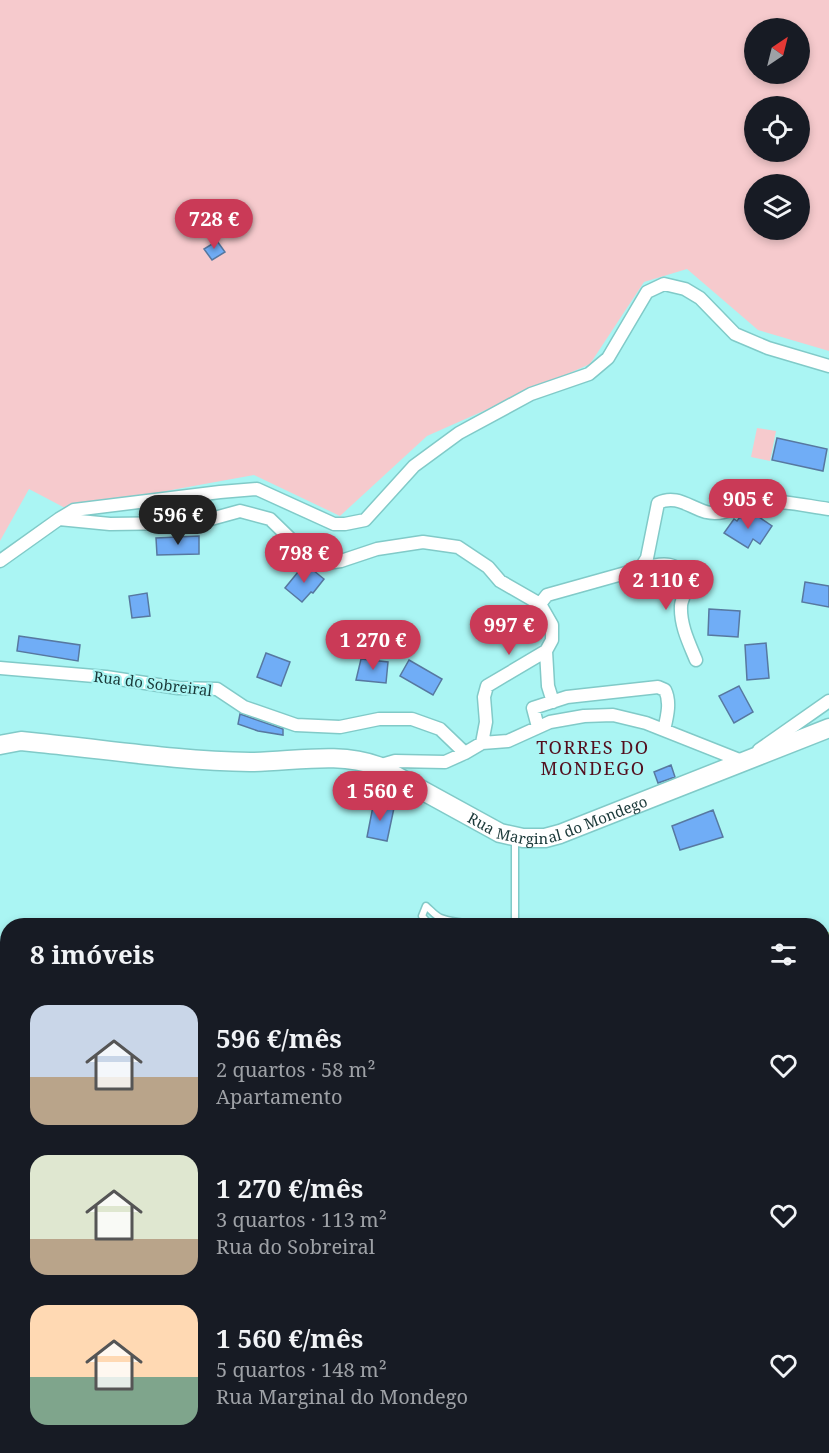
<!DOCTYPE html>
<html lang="pt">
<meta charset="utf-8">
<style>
:root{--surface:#171b24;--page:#242831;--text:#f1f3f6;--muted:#9ea1a6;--accent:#ca3a57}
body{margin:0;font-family:"Noto Serif",serif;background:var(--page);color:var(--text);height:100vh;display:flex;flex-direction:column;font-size:22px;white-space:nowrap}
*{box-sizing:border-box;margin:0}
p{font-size:20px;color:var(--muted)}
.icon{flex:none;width:33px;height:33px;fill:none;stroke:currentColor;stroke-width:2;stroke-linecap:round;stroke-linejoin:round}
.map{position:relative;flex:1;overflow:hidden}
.side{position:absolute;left:0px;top:918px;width:830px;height:536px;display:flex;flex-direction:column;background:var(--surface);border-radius:24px 24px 0 0;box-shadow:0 3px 9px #0003}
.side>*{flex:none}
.needle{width:39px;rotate:35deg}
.controls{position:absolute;left:744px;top:18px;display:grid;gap:12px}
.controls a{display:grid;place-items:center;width:66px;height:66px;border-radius:50%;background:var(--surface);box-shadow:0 3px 9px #0003;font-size:30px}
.price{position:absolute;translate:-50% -51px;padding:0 14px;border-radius:21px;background:var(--accent);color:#fff;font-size:20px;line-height:39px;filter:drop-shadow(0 2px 3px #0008)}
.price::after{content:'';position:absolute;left:50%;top:36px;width:18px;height:14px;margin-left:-9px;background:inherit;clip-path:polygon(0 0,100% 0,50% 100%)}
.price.selected{background:#222;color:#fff}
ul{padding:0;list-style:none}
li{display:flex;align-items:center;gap:18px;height:150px;padding:0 30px}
li span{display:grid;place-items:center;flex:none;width:168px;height:120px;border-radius:18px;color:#555}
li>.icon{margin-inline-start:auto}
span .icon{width:72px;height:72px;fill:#fffc;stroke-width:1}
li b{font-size:26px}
h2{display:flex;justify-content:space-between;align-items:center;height:72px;padding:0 30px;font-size:26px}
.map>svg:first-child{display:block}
.green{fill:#f6cacd;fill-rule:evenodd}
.water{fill:#a2d480}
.building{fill:#70adf6;stroke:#5778a0;stroke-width:1.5}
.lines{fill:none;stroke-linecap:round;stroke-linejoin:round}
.lane-casing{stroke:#81cac8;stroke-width:9}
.street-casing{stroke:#81cac8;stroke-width:15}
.secondary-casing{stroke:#81cac8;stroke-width:21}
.lane{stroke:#fff;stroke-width:6}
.street{stroke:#fff;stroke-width:12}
.secondary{stroke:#fff;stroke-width:18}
.labels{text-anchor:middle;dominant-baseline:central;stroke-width:4.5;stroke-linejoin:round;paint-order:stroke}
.street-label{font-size:15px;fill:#1a3838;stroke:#aaf5f3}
.quarter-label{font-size:18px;letter-spacing:1.5px;fill:#530e1d;stroke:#aaf5f3}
</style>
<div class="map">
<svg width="829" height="1453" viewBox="0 0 829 1453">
<rect width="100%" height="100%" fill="#aaf5f3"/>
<path class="green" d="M0,0H829V351L758,330L687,269L644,282L590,364L427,436L340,516L254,475L67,509L29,489L0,541ZM754,28H800V74H754ZM754,106H800V152H754ZM754,184H800V230H754Z
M757,428L776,431L770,461L751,457Z"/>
<path class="water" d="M829,932V1043L822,1046V934Z
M0,975L8,977L7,1120L0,1121Z"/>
<path class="building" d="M217,241L225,252L212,260L204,249Z
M777,438L827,449L823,471L772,460Z
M748,514L754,517L756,515L772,526L760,544L753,539L748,548L724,533L734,519L737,521L740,517L744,520Z
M199,536V554L157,555L156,538Z
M308,566L324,579L313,593L311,592L302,602L285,588L298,572L301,574Z
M805,582L829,586V607L802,602Z
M147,593L150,616L132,618L129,596Z
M709,609L740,611L738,637L708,635Z
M19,636L80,645L78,661L17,651Z
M766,643L769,678L747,680L745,645Z
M266,653L290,662L281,686L257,677Z
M361,659L388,662L386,683L356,680Z
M409,660L442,679L433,695L400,676Z
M739,686L753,712L734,723L719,696Z
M240,714L283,729V735L258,731L238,724Z
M671,765L675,777L658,783L654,772Z
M374,801L394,808L387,841L367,837Z
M713,810L723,837L680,850L672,826Z"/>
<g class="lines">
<defs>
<path id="lane" d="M431,926L422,916L426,906C431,910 435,916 441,918C454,923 504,929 515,922V837"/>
<path id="street" d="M59,519L110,524L180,523L200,522L240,511L270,519L306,554L326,563L341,561L377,549L423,542L458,547L488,567L500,581L540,604L552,625V640L546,651L548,686L553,702
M0,561L59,519L74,510L220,492L257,489L334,524H345L365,520L414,466L459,433L531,394L589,374L608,358L647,292L664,284L685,289L700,298L735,334L768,348L829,366
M640,569C660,563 684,558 685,588C686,594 681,600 681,606C680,625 689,643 696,660
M540,604L547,595L640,569L647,558L658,503C676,494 689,507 706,512C728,517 740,502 760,501C782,500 807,506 829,509
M0,668L106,677L178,688L217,689L244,707L296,725L340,727L379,719H412L440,729L465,753
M538,727L533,708L567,697L658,687L665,690C671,702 667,717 664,730
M482,743L508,741L550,722L584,716L613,715L646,723L742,761L744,759
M759,750L829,701
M378,766L395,761L445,762L465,753L482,743L486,722L484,697L487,686L546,651"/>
<g id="secondary">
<path id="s1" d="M0,745L21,741L40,743C110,750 180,761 250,762C292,762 338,751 378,766L500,833L523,838H545L560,834L829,728"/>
</g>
</defs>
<use href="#lane" class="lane-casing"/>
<use href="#street" class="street-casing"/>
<use href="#secondary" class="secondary-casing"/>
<use href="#lane" class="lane"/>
<use href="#street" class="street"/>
<use href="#secondary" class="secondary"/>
</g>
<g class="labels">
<g class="street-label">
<text transform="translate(153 683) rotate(7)">Rua do Sobreiral</text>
<text stroke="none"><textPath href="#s1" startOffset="579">Rua Marginal do Mondego</textPath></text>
</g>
<g class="quarter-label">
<text x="593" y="747">TORRES DO<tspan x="593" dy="21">MONDEGO</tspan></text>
</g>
</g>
</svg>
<div class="controls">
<a><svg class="needle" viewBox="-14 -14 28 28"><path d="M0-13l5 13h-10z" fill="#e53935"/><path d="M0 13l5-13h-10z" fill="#9ea1a6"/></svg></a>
<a><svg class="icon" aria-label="locate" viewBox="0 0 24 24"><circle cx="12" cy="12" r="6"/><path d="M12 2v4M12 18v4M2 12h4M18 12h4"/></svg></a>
<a><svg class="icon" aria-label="layers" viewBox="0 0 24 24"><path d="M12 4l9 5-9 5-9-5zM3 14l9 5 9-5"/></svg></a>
</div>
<b class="price" style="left:214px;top:250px">728 €</b>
<b class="price" style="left:748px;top:530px">905 €</b>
<b class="price selected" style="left:178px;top:546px">596 €</b>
<b class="price" style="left:304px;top:584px">798 €</b>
<b class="price" style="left:666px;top:611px">2 110 €</b>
<b class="price" style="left:509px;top:656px">997 €</b>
<b class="price" style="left:373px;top:671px">1 270 €</b>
<b class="price" style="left:380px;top:822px">1 560 €</b>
<section class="side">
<h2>8 imóveis<svg class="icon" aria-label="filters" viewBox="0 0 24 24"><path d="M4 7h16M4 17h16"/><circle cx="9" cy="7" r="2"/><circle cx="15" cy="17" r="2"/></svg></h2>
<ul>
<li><span style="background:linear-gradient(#c9d6e8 60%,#b9a48a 0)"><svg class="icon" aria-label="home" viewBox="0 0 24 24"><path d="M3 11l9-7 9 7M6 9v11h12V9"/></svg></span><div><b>596 €/mês</b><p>2 quartos · 58 m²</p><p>Apartamento</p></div><svg class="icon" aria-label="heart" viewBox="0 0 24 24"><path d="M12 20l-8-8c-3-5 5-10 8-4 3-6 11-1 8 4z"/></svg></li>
<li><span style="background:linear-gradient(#dfe7d0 70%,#b9a48a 0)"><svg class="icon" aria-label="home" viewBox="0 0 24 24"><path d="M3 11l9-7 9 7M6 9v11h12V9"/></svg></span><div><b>1 270 €/mês</b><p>3 quartos · 113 m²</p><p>Rua do Sobreiral</p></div><svg class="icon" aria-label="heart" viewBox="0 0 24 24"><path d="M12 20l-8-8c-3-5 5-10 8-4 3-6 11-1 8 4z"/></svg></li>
<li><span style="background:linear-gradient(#ffd9b3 60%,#7fa58c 0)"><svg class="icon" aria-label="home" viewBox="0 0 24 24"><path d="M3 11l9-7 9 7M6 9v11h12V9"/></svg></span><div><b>1 560 €/mês</b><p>5 quartos · 148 m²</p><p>Rua Marginal do Mondego</p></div><svg class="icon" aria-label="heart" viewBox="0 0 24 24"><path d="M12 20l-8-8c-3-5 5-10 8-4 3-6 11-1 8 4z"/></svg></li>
</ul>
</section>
</div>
